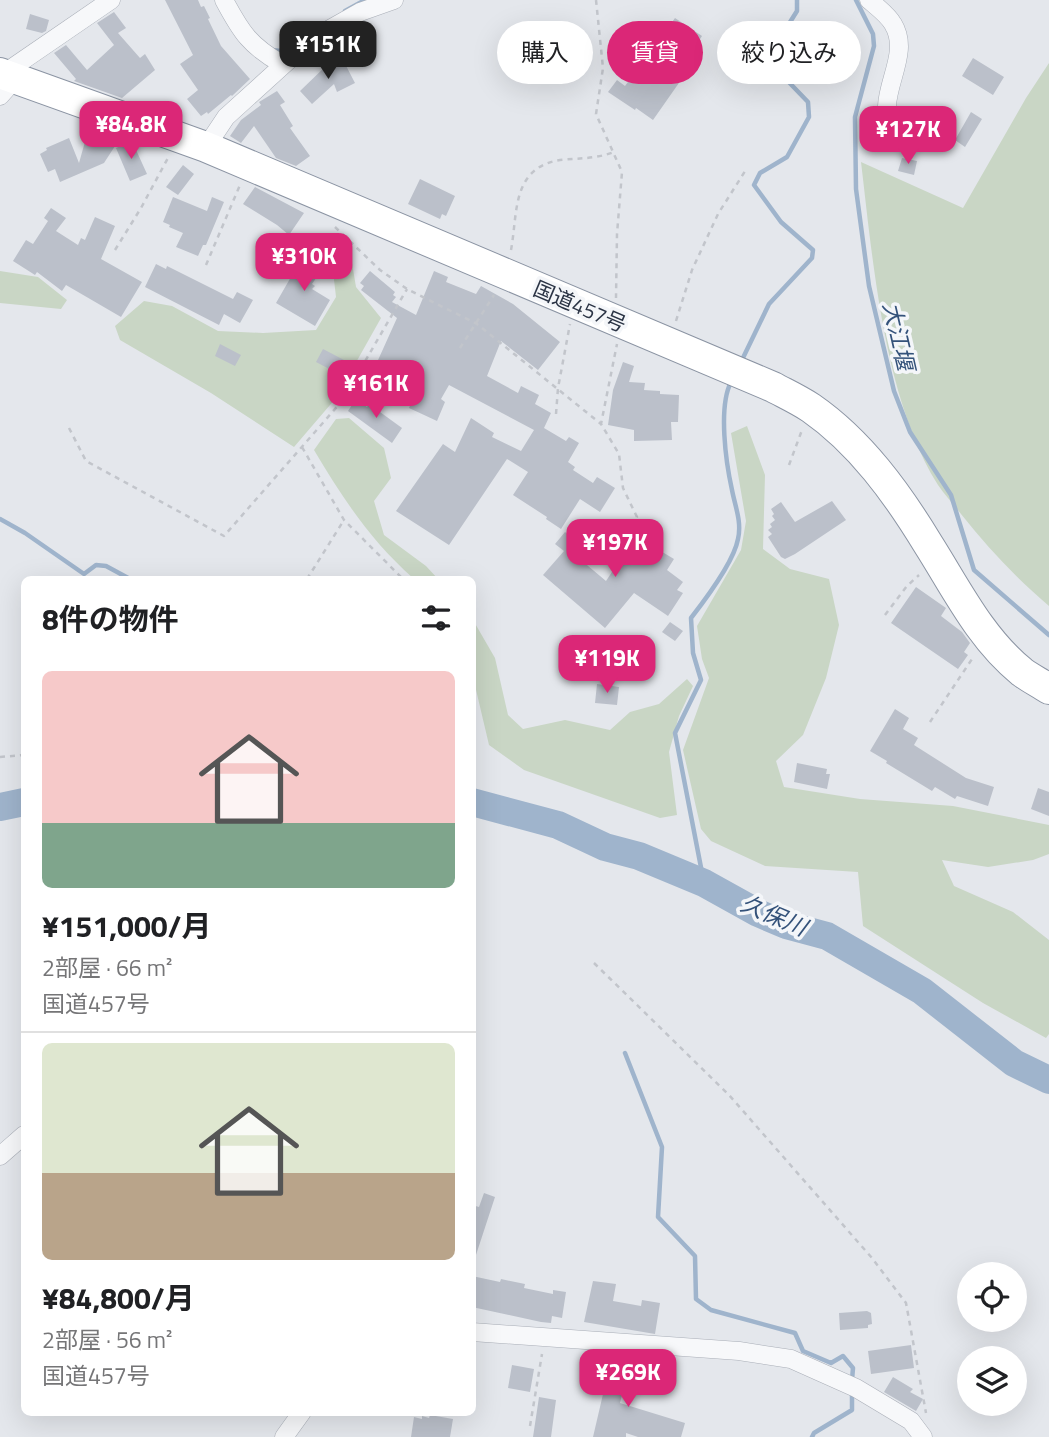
<!DOCTYPE html>
<html lang="ja">
<meta charset="utf-8">
<style>
:root{--surface:#fff;--page:#f6f6f6;--text:#202124;--muted:#757577;--line:#e0e0e0;--accent:#db2777}
body{margin:0;font-family:"Titillium Web","Noto Sans JP",sans-serif;background:var(--page);color:var(--text);height:100vh;display:flex;flex-direction:column;font-size:26px;white-space:nowrap}
*{box-sizing:border-box;margin:0}
p{font-size:23px;color:var(--muted)}
.icon{flex:none;width:38px;height:38px;fill:none;stroke:currentColor;stroke-width:2;stroke-linecap:round;stroke-linejoin:round}
.map{position:relative;flex:1;overflow:hidden}
.drawer{position:absolute;left:21px;top:576px;width:455px;height:840px;display:flex;flex-direction:column;background:var(--surface);border-radius:10px;box-shadow:0 7px 28px #0002}
.drawer>*{flex:none}
.banner{position:absolute;left:497px;top:21px;width:446px;height:63px;display:flex;gap:14px}
.tools{position:absolute;left:957px;top:1262px;display:grid;gap:14px}
.tools a{display:grid;place-items:center;width:70px;height:70px;border-radius:50%;background:var(--surface);box-shadow:0 7px 28px #0002;font-size:35px}
.price{position:absolute;translate:-50% -60px;padding:0 16px;border-radius:14px;background:var(--accent);color:#fff;font-size:23px;line-height:46px;filter:drop-shadow(0 2px 4px #0008)}
.price::after{content:'';position:absolute;left:50%;top:42px;width:21px;height:16px;margin-left:-10px;background:inherit;clip-path:polygon(0 0,100% 0,50% 100%)}
.price.selected{background:#222;color:#fff}
ul{padding:0;list-style:none}
li{display:grid;align-content:center;gap:14px;height:371px;padding:0 21px}
li+li{border-top:2px solid var(--line)}
li span{display:grid;place-items:center;height:217px;border-radius:10px;color:#555}
li>.icon{margin-inline-start:auto}
span .icon{width:126px;height:126px;fill:#fffc;stroke-width:1}
li b{font-size:30px}
h2{display:flex;justify-content:space-between;align-items:center;height:84px;padding:0 21px;font-size:30px}
.chip{padding:0 24px;border-radius:32px;background:var(--surface);box-shadow:0 7px 28px #0002;font-size:24px;line-height:63px}
.chip.selected{background:var(--accent);color:#fff}
.map>svg:first-child{display:block}
.green{fill:#c9d6c5}
.lines{fill:none;stroke-linecap:round;stroke-linejoin:round}
.stream{stroke:#9fb4cc;stroke-width:4.5}
.river{stroke:#9fb4cc;stroke-width:28}
.building{fill:#bbc0ca}
.minor-casing{stroke:#a9aeb7;stroke-width:19}
.trunk-casing{stroke:#8b94a3;stroke-width:32}
.path{stroke:#c2c5cb;stroke-width:2.5;stroke-dasharray:5 5;stroke-linecap:butt}
.minor{stroke:#f7f8fa;stroke-width:18}
.trunk{stroke:#fff;stroke-width:30}
.labels{text-anchor:middle;dominant-baseline:central;stroke-width:7;stroke-linejoin:round;paint-order:stroke}
.street-label{font-size:21px;fill:#2b3445;stroke:#f4f6f9}
.water-label{font-size:23px;font-style:italic;fill:#34527a;stroke:#f4f6f9}
</style>
<div class="map">
<svg width="1049" height="1437" viewBox="0 0 1049 1437">
<rect width="100%" height="100%" fill="#e4e7ec"/>
<path class="green" d="M1049,63V606C1016,578 988,548 961,514C954,505 945,495 938,485C884,399 873,262 861,162L963,208L1026,98Z
M342,260L352,263L356,287L381,318L336,398L294,447L211,393L120,340L115,326L144,301L172,306L218,331L263,333L316,330L336,297L333,271Z
M0,271L38,277L67,300L61,309L0,303Z
M349,418L384,448L391,478L374,501L384,535L426,566L438,579H414C370,540 344,500 314,450L336,419Z
M747,426L765,475L763,549L790,569L829,579L839,625L826,678L803,735L776,761L784,787L860,799L953,806L1049,825V854L1033,860L988,867L942,860L954,886L1013,912L1049,940V1034L1046,1038L983,1003L863,926L858,872L765,866L711,841L701,829L683,750L709,678L702,659L697,626L741,550L746,521L731,433Z
M473,620L495,658L508,715L523,729L565,720L610,730L630,712L659,704L687,679L693,686L679,716L669,752L677,815L660,818L524,770L489,745L473,677Z"/>
<g class="lines">
<path class="stream" d="M856,0L873,34L874,46L855,117L856,189L869,286L894,391L910,432L951,495L974,570L1049,635
M345,11L365,0
M272,50L280,51L301,38
M741,362L769,304L812,258L813,250L781,222L754,185L760,173L787,157L809,117L808,102L781,74L770,54L797,11V0
M0,519L25,533L84,574L96,565L106,566L130,579
M704,883L675,733L701,680L693,653L691,618C705,600 734,561 738,539C742,522 735,506 732,490C726,463 718,407 731,382
M625,1053L662,1147L658,1217L695,1256L696,1299L711,1310L795,1333L803,1351L831,1363L843,1356L853,1368L852,1380
M812,1437L814,1433L852,1410V1392"/>
<path class="river" d="M472,802L558,825L605,847L639,856L704,883L758,913L786,925L827,936L922,991L1014,1063L1049,1080
M0,807L24,802"/>
</g>
<path class="building" d="M165,0H198L201,7L204,6L210,18L208,19L221,46L250,79L232,96L231,95L208,114L207,112L201,116L187,99L198,90L180,64L193,55Z
M114,12L126,28L118,33L140,58L145,54L155,70L122,98L74,81L76,79L54,53L66,45L87,70L114,45L97,23Z
M30,14L49,20L46,31L42,33L26,29Z
M675,18L702,36L689,56L695,60L653,120L636,108L635,110L608,92L617,80L625,86L647,56L659,64L674,43L663,35Z
M342,58L355,83L337,92L334,84L312,104L300,91L328,64Z
M973,58L1004,77L993,95L962,76Z
M277,91L285,102L280,105L293,126L290,128L310,156L296,166L276,158L254,126L241,143L230,136L241,120L261,105L259,102Z
M909,111L930,121L922,139L901,129Z
M971,112L982,119L965,147L955,140Z
M90,124L108,131L115,146L104,163L60,182L55,169L48,172L40,154L47,150L46,148L69,138L79,163Z
M132,141L147,174L130,181L116,148Z
M902,158L917,161L914,175L898,171Z
M183,165L194,174L178,195L166,187Z
M420,179L455,196L446,216L442,214L440,219L408,204Z
M255,187L304,213L289,235L277,225L243,204Z
M173,197L207,211L212,197L224,202L206,245H203L198,256L176,247L183,233L169,227L170,225L163,222Z
M51,208L66,218L56,231L78,245L81,238L85,240L95,217L115,226L101,259L142,282L121,317L66,285L62,291L37,272L35,275L13,261L26,240L33,244L48,221L44,218Z
M303,256L323,268L312,284L315,286L312,289L330,300L315,326L276,303Z
M156,264L166,269L167,266L233,299L237,292L253,300L240,323L224,314L219,325L145,287Z
M370,271L395,292L393,295L396,297L392,302L416,315L434,271L448,277L446,282L476,294L481,286L513,304L560,342L538,370L501,341L487,376L518,393L521,386L539,395L535,404L551,413L544,428L566,441L569,437L579,443L568,462L575,467L573,470L593,483L597,477L615,488L600,512L580,499L561,529L546,519L547,517L513,495L528,472L507,459L449,545L396,511L443,444L455,452L471,418L494,433L492,437L521,451L534,430L449,385L441,399L445,402L437,421L409,408L417,388L374,369L397,318L361,290L364,286L360,283Z
M220,344L241,355L235,366L215,356Z
M323,349L344,360L337,373L316,362Z
M623,362L634,366L629,382L645,383L644,390L660,391V394L679,395L678,422H671L672,440L634,441V430L608,425L613,390Z
M356,399L367,407L369,404L402,428L392,443L348,411Z
M832,501L846,520L795,554L785,559L781,557L768,537L772,534L768,530L772,527L770,524L775,520L772,516L774,514L771,509L781,502L795,522Z
M583,529L591,535L575,555L606,581L635,537L657,553L659,550L674,559L667,570L683,582L677,590L683,593L668,616L634,593L605,628L543,575L564,551L555,544L565,532L574,539Z
M916,587L946,608L941,616L962,632L970,643L964,652L968,655L958,669L891,623Z
M670,622L683,631L675,641L662,632Z
M597,684L619,687L617,705L595,703Z
M895,709L909,718L903,729L918,738L914,745L966,778L994,787L988,806L957,796L955,799L935,787L932,791L886,763L887,761L870,751Z
M797,763L827,769L826,774H830L827,789L794,782Z
M1038,788L1049,792V816L1031,809Z
M484,1193L495,1197L475,1258L472,1257V1205L479,1207Z
M472,1276L500,1282L501,1279L525,1284L524,1288L553,1294V1290L566,1292L562,1318L552,1316L551,1323L541,1322L472,1307Z
M593,1281L616,1284L613,1301L641,1306L642,1300L660,1303L655,1334L584,1322Z
M867,1311L871,1313L872,1324L868,1325V1328L840,1330L839,1313Z
M911,1345L914,1368L871,1374L868,1351Z
M606,1353L625,1354L628,1357L620,1390L623,1391L620,1403L685,1423L681,1437H638L626,1433V1437H593L607,1377L600,1375Z
M512,1365L534,1369L530,1392L508,1388Z
M893,1377L913,1389L910,1392L923,1399L916,1411L884,1392Z
M539,1397L556,1400L551,1437H533Z
M430,1415L453,1419L450,1437H411L414,1417L422,1419V1416L429,1418Z"/>
<g class="lines">
<defs>
<path id="minor" d="M224,0C241,32 250,46 282,64
M869,0C877,7 888,15 893,24C909,50 888,79 887,106
M3,74L111,0
M0,96L15,79
M206,147L226,117L312,39L360,12L394,0
M0,1156L24,1135
M472,1332L739,1351L791,1359L856,1388L911,1421L923,1437
M284,1437L302,1412"/>
<path id="trunk" d="M0,73L206,147L773,387C786,394 799,400 811,408C860,442 897,493 928,544C956,588 980,638 1022,672C1030,678 1040,683 1049,689"/>
</defs>
<use href="#minor" class="minor-casing"/>
<use href="#trunk" class="trunk-casing"/>
<path class="path" d="M596,0L603,68L596,114L622,172L617,234L616,298
M335,227L380,270L407,289L477,324L601,424
M115,250L141,208L169,156
M511,250C518,213 511,168 560,160C579,158 596,159 614,152
M206,265L240,185
M676,321L692,270L718,214L747,168
M460,348L494,295
M556,414L558,388L570,324
M69,428L86,461L224,536L342,401L407,289
M302,447L344,520L403,579
M789,465L802,430
M602,553L637,517L623,488L619,454L601,424L617,344
M307,579L344,520
M885,615L907,586L919,575
M930,722L974,656
M0,757L24,755
M594,963L729,1095L872,1258L906,1303L926,1413
M530,1426L542,1354"/>
<use href="#minor" class="minor"/>
<use href="#trunk" class="trunk"/>
</g>
<g class="labels">
<g class="street-label">
<text transform="translate(580 306) rotate(23)">国道457号</text>
</g>
<g class="water-label">
<text transform="translate(899 336) rotate(77)">大江堰</text>
<text transform="translate(774 915) rotate(23)">久保川</text>
</g>
</g>
</svg>
<div class="tools">
<a><svg class="icon" aria-label="locate" viewBox="0 0 24 24"><circle cx="12" cy="12" r="6"/><path d="M12 2v4M12 18v4M2 12h4M18 12h4"/></svg></a>
<a><svg class="icon" aria-label="layers" viewBox="0 0 24 24"><path d="M12 4l9 5-9 5-9-5zM3 14l9 5 9-5"/></svg></a>
</div>
<b class="price selected" style="left:328px;top:81px">¥151K</b>
<b class="price" style="left:131px;top:161px">¥84.8K</b>
<b class="price" style="left:908px;top:166px">¥127K</b>
<b class="price" style="left:304px;top:293px">¥310K</b>
<b class="price" style="left:376px;top:420px">¥161K</b>
<b class="price" style="left:615px;top:579px">¥197K</b>
<b class="price" style="left:607px;top:695px">¥119K</b>
<b class="price" style="left:628px;top:1409px">¥269K</b>
<div class="banner">
<a class="chip">購入</a>
<a class="chip selected">賃貸</a>
<a class="chip">絞り込み</a>
</div>
<section class="drawer">
<h2>8件の物件<svg class="icon" aria-label="filters" viewBox="0 0 24 24"><path d="M4 7h16M4 17h16"/><circle cx="9" cy="7" r="2"/><circle cx="15" cy="17" r="2"/></svg></h2>
<ul>
<li><span style="background:linear-gradient(#f6c9c9 70%,#7fa58c 0)"><svg class="icon" aria-label="home" viewBox="0 0 24 24"><path d="M3 11l9-7 9 7M6 9v11h12V9"/></svg></span><div><b>¥151,000/月</b><p>2部屋 · 66 m²</p><p>国道457号</p></div></li>
<li><span style="background:linear-gradient(#dfe7d0 60%,#b9a48a 0)"><svg class="icon" aria-label="home" viewBox="0 0 24 24"><path d="M3 11l9-7 9 7M6 9v11h12V9"/></svg></span><div><b>¥84,800/月</b><p>2部屋 · 56 m²</p><p>国道457号</p></div></li>
</ul>
</section>
</div>
